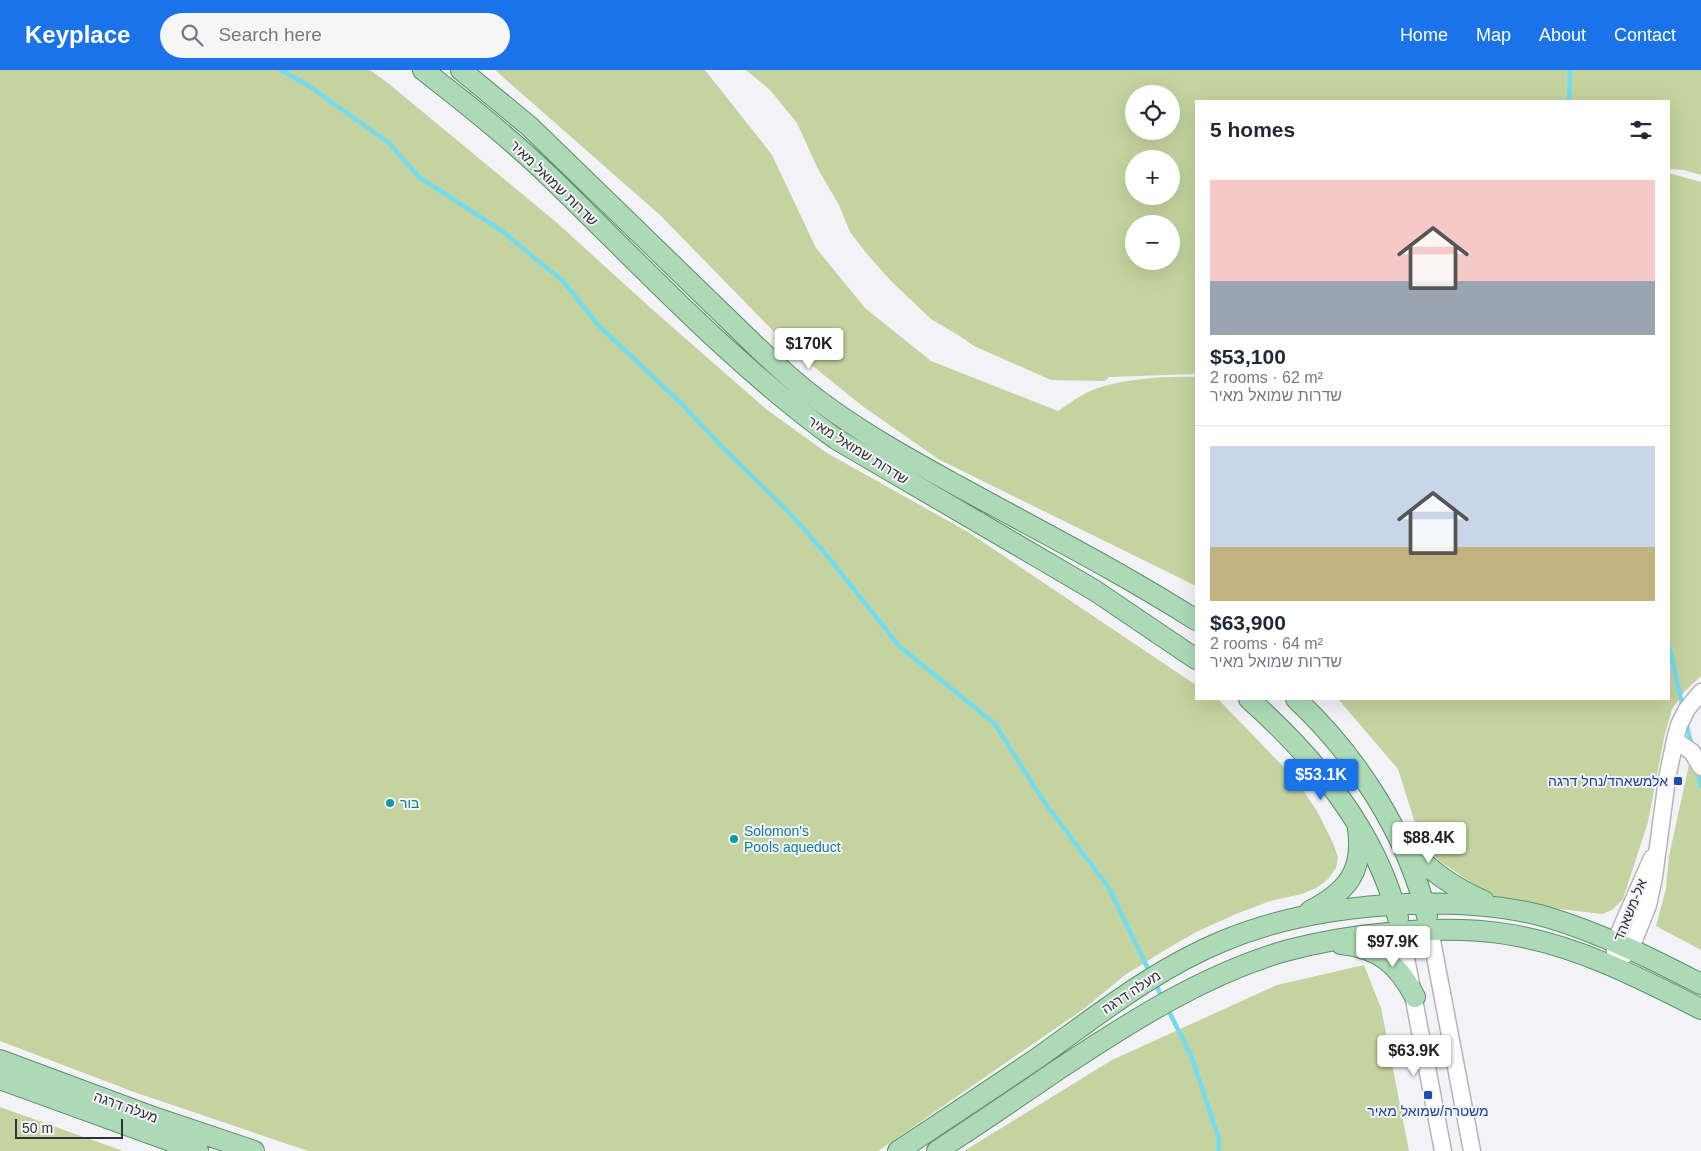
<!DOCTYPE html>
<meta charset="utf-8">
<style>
:root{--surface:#fff;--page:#f6f6f7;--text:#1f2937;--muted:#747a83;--line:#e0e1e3;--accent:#1a73e8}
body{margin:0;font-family:Helvetica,"Noto Sans Hebrew",sans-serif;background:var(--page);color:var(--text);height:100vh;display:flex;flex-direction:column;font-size:19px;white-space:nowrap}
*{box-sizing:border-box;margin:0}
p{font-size:16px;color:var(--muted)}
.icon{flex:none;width:28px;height:28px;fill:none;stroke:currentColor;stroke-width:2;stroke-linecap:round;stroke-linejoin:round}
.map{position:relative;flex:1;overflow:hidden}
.drawer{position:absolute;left:1195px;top:30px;width:475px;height:600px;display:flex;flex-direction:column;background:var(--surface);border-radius:0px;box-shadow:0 5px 20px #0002}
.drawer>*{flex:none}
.tools{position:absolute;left:1125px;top:15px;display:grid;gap:10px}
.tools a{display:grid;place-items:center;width:55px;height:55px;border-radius:50%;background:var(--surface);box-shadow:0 5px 20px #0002;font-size:25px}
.scale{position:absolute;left:15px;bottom:12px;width:108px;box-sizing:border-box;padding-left:5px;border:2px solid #333335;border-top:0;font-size:14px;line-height:18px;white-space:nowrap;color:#333335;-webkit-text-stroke:4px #f3f2f7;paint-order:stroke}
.price{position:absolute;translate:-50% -42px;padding:0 11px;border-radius:5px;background:#fff;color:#222;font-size:16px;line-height:32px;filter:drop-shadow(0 1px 2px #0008)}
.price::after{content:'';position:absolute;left:50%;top:30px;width:15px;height:11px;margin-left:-8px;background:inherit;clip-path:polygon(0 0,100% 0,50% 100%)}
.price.selected{background:var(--accent);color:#fff}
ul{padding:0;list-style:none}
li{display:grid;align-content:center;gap:10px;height:265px;padding:0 15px}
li+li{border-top:1px solid var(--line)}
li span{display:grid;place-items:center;height:155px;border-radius:0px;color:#555}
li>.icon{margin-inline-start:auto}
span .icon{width:90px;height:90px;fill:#fffc;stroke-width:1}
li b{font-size:21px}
h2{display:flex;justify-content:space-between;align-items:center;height:60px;padding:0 15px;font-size:21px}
header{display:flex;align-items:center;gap:30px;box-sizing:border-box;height:70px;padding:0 25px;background:var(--accent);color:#fff}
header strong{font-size:24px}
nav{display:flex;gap:28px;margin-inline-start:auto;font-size:18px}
.search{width:350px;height:45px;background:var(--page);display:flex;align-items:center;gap:12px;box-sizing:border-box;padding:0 18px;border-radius:28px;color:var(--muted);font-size:19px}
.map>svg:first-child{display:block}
.green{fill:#c4d39f;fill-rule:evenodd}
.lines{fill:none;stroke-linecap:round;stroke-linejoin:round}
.stream{stroke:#73dbeb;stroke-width:4.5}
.minor-casing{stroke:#b5b4b8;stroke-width:19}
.major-casing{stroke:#5e8f69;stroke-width:22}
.minor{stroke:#fff;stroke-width:16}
.major{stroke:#acdab6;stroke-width:20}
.transit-dot{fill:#1a4fb4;stroke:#f3f2f7;stroke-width:2}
.culture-dot{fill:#0f9aa8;stroke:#f3f2f7;stroke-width:2}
.labels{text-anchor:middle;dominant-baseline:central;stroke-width:4;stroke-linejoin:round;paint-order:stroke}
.street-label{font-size:14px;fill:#333335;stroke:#f3f2f7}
.transit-label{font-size:14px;fill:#164399;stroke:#f3f2f7;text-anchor:end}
.culture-label{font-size:14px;fill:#0d838f;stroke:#f3f2f7;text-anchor:start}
</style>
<header>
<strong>Keyplace</strong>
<div class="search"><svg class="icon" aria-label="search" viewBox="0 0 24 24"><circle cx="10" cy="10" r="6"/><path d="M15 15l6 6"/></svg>Search here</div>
<nav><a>Home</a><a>Map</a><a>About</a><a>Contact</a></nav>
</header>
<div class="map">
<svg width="1701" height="1081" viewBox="0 0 1701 1081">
<rect width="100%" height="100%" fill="#f3f2f7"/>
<path class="green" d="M0,0H370L389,14L556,152L654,241L766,339L827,383L968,462L1196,615V629L1219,630L1296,710L1317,741L1333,773L1338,787L1336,798L1328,809L1318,817L1302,824L1270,831L1236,844L1196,862L1170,877L1125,905L1085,938L878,1081H308L134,1022L0,971Z
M495,0H705L772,85L816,178L865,238L931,291L1058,341C1066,336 1073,330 1081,326C1108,309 1164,306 1196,307V516L938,389L861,335L787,275L660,145Z
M746,0H1701V105L1684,100L1669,99V31H1196V304L1109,307L1105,311L1051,310L974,276L958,265L931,249L891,211L867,184L850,162L839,135L818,99L797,53L770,20ZM1134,24H1171V61H1134ZM1134,89H1171V126H1134ZM1134,154H1171V191H1134Z
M1669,103L1701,112V606L1685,621L1672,639L1664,668L1648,752L1623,829L1612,840L1602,844L1509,833L1491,826L1441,792L1427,779L1418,763L1398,699L1338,629H1669Z
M1690,690L1701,717V880L1656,856L1666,818L1669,786Z
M1364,895L1381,938L1409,1081H964L1112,990L1277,915Z
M0,1037L123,1081H0Z"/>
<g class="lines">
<path class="stream" d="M281,0L309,16L389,73L419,107L502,161L563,211L598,255L681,333L724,379L787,440L825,483L900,577L994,653L1045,733L1109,818L1150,903
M1569,31L1570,0
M1669,576L1683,638
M1686,652L1692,677
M1697,699L1701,716
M1155,912L1162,928
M1167,937L1192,988L1219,1069V1081"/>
<defs>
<path id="minor" d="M1675,670L1692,682L1701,697
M1430,860L1472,1081
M1401,862L1443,1081
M1615,883V872L1652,788
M1614,896L1631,878L1648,835L1654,807L1667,709L1675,670L1679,655L1687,639L1701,622"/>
<path id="major" d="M423,0C467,34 510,68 550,107C643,197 731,293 836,369L1094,520L1196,589
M461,0L529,56L758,278C777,296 796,314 818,330C860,362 909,389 956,415C1036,459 1119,501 1196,550
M1249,629C1315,688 1375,759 1398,848
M1296,629C1357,686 1407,764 1427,846
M1406,776C1431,801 1452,817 1484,831
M1310,841C1347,822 1364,801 1358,759
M1341,874C1379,878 1398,894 1415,927
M0,990L156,1048L254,1081
M0,1009L198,1081
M898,1081C945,1050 992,1019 1039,987C1098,945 1155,899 1223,871C1280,847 1343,837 1405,834C1454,832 1503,834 1550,848C1603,864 1652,889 1701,914
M937,1081C978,1054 1018,1027 1059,999C1130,952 1203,905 1285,881C1319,872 1354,866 1388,863C1427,859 1467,858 1506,864C1576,875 1638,907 1701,939"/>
</defs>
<use href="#minor" class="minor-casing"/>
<use href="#major" class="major-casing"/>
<use href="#minor" class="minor"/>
<use href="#major" class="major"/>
</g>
<g class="transit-dot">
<rect x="1673" y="706" width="10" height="10" rx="2.5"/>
<rect x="1423" y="1020" width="10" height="10" rx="2.5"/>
</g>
<g class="culture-dot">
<circle cx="390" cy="733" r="5"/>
<circle cx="734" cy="769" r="5"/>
</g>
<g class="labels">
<g class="street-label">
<text transform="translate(554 113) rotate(44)">שדרות שמואל מאיר</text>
<text transform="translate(858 380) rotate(32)">שדרות שמואל מאיר</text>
<text transform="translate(1630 840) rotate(-68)">אל-משאהד</text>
<text transform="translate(1131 922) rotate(-33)">מעלה דרגה</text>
<text transform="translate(126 1037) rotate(20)">מעלה דרגה</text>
</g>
<g class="transit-label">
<text x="1668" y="711">אלמשאהד/נחל דרגה</text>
<text x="1428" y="1041" text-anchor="middle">משטרה/שמואל מאיר</text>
</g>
<g class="culture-label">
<text x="400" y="733">בור</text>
<text x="744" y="761">Solomon's<tspan x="744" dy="16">Pools aqueduct</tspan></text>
</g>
</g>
</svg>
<div class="tools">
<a><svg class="icon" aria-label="locate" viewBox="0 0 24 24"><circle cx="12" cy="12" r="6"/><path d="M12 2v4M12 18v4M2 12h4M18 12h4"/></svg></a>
<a>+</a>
<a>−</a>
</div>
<div class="scale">50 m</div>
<b class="price" style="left:809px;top:300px">$170K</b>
<b class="price selected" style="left:1321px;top:731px">$53.1K</b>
<b class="price" style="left:1429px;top:794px">$88.4K</b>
<b class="price" style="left:1393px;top:898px">$97.9K</b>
<b class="price" style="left:1414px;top:1007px">$63.9K</b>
<section class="drawer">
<h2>5 homes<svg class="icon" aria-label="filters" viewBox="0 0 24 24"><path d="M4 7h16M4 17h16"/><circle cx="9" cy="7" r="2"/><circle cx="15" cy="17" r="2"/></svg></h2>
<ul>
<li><span style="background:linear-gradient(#f6c9c9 65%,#9aa5b1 0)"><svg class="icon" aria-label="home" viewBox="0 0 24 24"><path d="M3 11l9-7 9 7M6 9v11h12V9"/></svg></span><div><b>$53,100</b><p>2 rooms · 62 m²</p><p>שדרות שמואל מאיר</p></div></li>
<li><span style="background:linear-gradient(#c9d6e8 65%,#c2b280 0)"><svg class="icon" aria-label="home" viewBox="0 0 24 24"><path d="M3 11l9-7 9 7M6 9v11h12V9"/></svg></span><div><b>$63,900</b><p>2 rooms · 64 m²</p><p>שדרות שמואל מאיר</p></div></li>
</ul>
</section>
</div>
